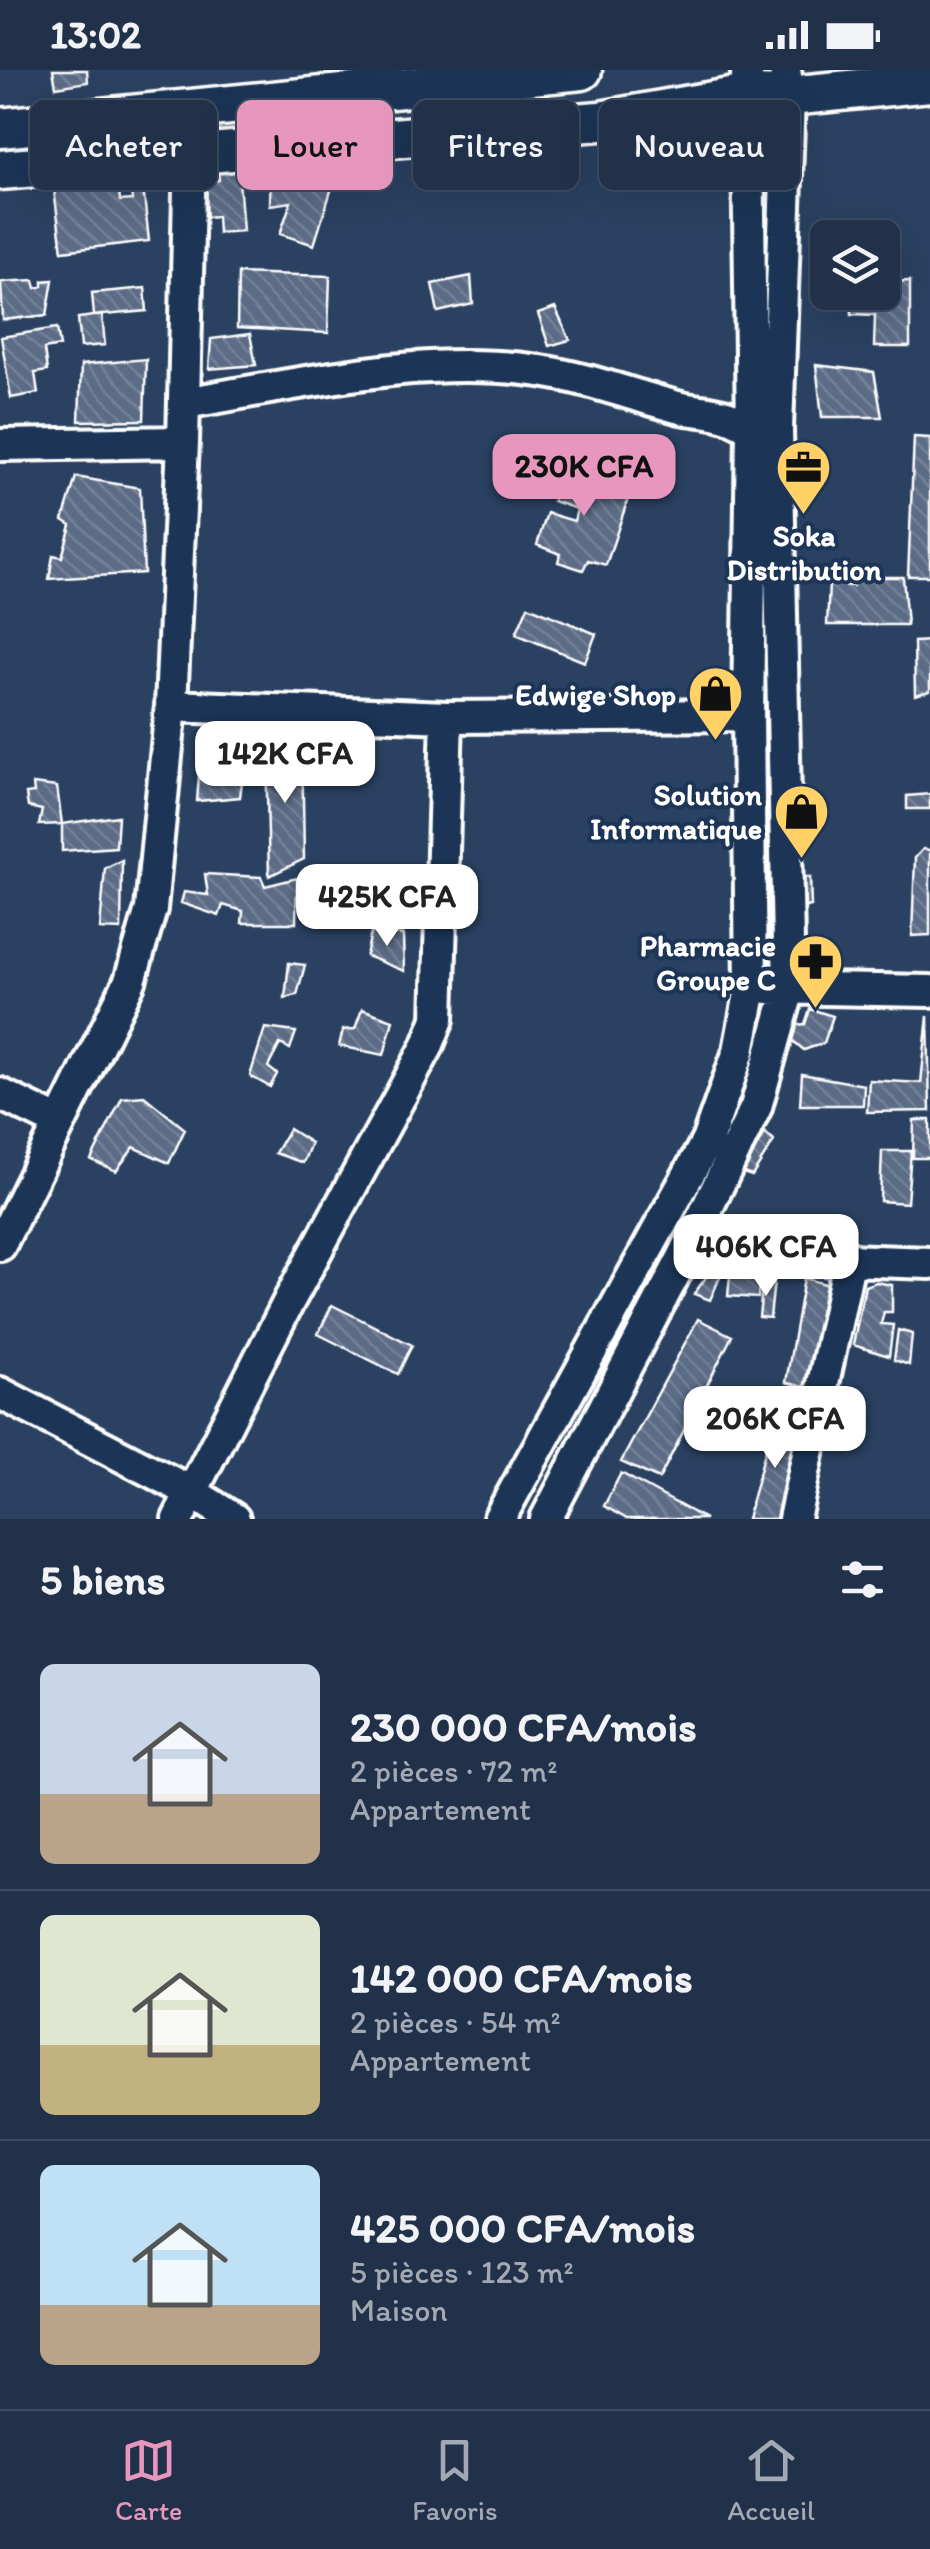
<!DOCTYPE html>
<html lang="fr">
<meta charset="utf-8">
<style>
:root{--surface:#203149;--page:#283950;--text:#f1f3f6;--muted:#a2a9b4;--line:#3d4c61;--accent:#e797bd}
body{margin:0;font-family:Itim,sans-serif;background:var(--page);color:var(--text);height:100vh;display:flex;flex-direction:column;font-size:38px;white-space:nowrap}
*{box-sizing:border-box;margin:0}
p{font-size:32px;color:var(--muted)}
.icon{flex:none;width:55px;height:55px;fill:none;stroke:currentColor;stroke-width:2;stroke-linecap:round;stroke-linejoin:round}
.map{position:relative;height:1449px;overflow:hidden}
.sheet{display:flex;flex-direction:column;background:var(--surface);flex:1}
.sheet>*{flex:none}
.top-card{position:absolute;left:30px;top:30px;width:870px;height:90px;display:flex;gap:20px}
.controls{position:absolute;left:810px;top:150px;display:grid;gap:20px}
.controls a{display:grid;place-items:center;width:90px;height:90px;border-radius:15px;background:var(--surface);box-shadow:0 10px 40px #0002,0 0 0 2px var(--line);font-size:50px}
.price{position:absolute;translate:-50% -85px;padding:0 22px;border-radius:20px;background:#fff;color:#222;font-size:32px;line-height:65px;filter:drop-shadow(0 2px 5px #0008)}
.price::after{content:'';position:absolute;left:50%;top:60px;width:30px;height:22px;margin-left:-15px;background:inherit;clip-path:polygon(0 0,100% 0,50% 100%)}
.price.current{background:var(--accent);color:#111}
ul{padding:0;list-style:none}
li{display:flex;align-items:center;gap:30px;height:250px;padding:0 40px}
li+li{border-top:2px solid var(--line)}
li span{display:grid;place-items:center;flex:none;width:280px;height:200px;border-radius:15px;color:#555}
li>.icon{margin-inline-start:auto}
span .icon{width:120px;height:120px;fill:#fffc;stroke-width:1}
li b{font-size:42px}
h2{display:flex;justify-content:space-between;align-items:center;height:120px;padding:0 40px;font-size:42px}
.chip{padding:0 35px;border-radius:15px;background:var(--surface);box-shadow:0 10px 40px #0002,0 0 0 2px var(--line);font-size:35px;line-height:90px}
.chip.current{background:var(--accent);color:#111}
.status{display:flex;justify-content:space-between;align-items:center;height:70px;padding:0 50px;background:var(--surface);direction:ltr}
.status svg{height:28px;fill:currentColor}
.tabs{display:flex;justify-content:space-around;align-items:center;height:140px;border-top:2px solid var(--line);background:var(--surface);font-size:28px;color:var(--muted)}
.tabs a{display:grid;justify-items:center;gap:5px}
.tabs .current{color:var(--accent)}
.map>svg:first-child{display:block}
.building{fill:url(#building-back-hatch);stroke:#fff;stroke-width:2.5}
.lines{fill:none;stroke-linecap:round;stroke-linejoin:round}
.minor-casing{stroke:#fff;stroke-width:38}
.major-casing{stroke:#fff;stroke-width:45}
.minor{stroke:#1d3557;stroke-width:30}
.major{stroke:#1d3557;stroke-width:38}
.labels{text-anchor:middle;dominant-baseline:central;stroke-width:8;stroke-linejoin:round;paint-order:stroke}
.poi-label{font-size:30px;font-weight:bold;fill:#fff;stroke:#1d3557;text-anchor:end}
</style>
<div class="status"><b>13:02</b><svg viewBox="0 0 49 12"><path d="M0 12V9h3v3zM5 12V6h3v6zM10 12V3h3v9zM15 12V0h3v12zM26 1h20v11H26zM47 4h2v5h-2z"/></svg></div>
<div class="map">
<svg width="930" height="1449" viewBox="0 0 930 1449">
<defs>
<pattern id="building-back-hatch" width="6" height="6" patternUnits="userSpaceOnUse" patternTransform="scale(2.5)"><rect width="6" height="6" fill="#5b6c86"/><path d="M-1 5l2 2M0 0l6 6M5-1l2 2" fill="none" stroke="#748298"/></pattern>
</defs>
<rect width="100%" height="100%" fill="#2a4161"/>
<filter id="ink" filterUnits="userSpaceOnUse"><feTurbulence type="fractalNoise" baseFrequency=".01" numOctaves="2"/><feDisplacementMap in="SourceGraphic" scale="20" xChannelSelector="R" yChannelSelector="G"/><feConvolveMatrix kernelMatrix="1 2 1 2 8 2 1 2 1" color-interpolation-filters="sRGB"/></filter>
<g filter="url(#ink)">
<path class="building" d="M53,0H87L88,12L56,17Z
M345,76L314,175L280,164L291,132L270,135L271,82Z
M238,96L243,161L218,163L217,146L207,147L204,111L219,110L218,98Z
M142,108L149,171L62,181L54,119L118,111L120,131L132,130L130,110Z
M238,203L330,206L328,263L237,258Z
M471,206L473,234L438,242L432,214Z
M34,210L36,218L43,216V211L53,210L47,245L3,250L1,212Z
M910,211V277H874L875,245L852,244L851,225L882,222V212Z
M145,218L147,241L94,246L92,223Z
M555,238L570,270L549,276L538,244Z
M102,245L105,275L81,277L78,248Z
M57,258L60,276L44,279L47,301L35,303L38,323L11,328L1,267Z
M250,264L256,295L209,299L211,269Z
M146,289L144,350L79,351L81,295Z
M816,295L874,302L882,347H822Z
M914,367L930,368V506H908Z
M559,395L631,420L606,495L588,490L583,500L558,492L560,484L537,475L547,443L574,451L577,439L553,431L557,419L551,416Z
M76,407L140,418L144,503L49,509L53,485L62,487L71,455L63,450Z
M854,507H903L907,555H827L829,514L853,516Z
M528,536L596,564L585,592L516,564Z
M930,571V621L915,625L914,572Z
M302,668L304,789L269,806L266,683Z
M201,681L246,682L240,727L197,731Z
M33,714L57,717L62,754L39,755L42,740L28,737L26,724L34,723Z
M930,724V739H907V726Z
M118,746L116,777L62,781V754Z
M923,779L930,780V865L912,866L915,788Z
M122,790L121,860L100,859L105,798Z
M205,804L261,807L265,816L297,808L296,853H242L243,841L223,835L219,846L181,833L184,822L208,825Z
M799,807H810L811,836L799,838Z
M371,863L403,865L404,901L366,886Z
M289,893L305,895L297,925L285,928Z
M362,939L393,950L384,985L339,976L343,960L355,959Z
M810,939L833,946L824,973L804,980L792,970L797,955L805,954Z
M928,946L930,1041L867,1042L869,1010L921,1013Z
M265,958L296,962L290,979L280,974L268,997L277,1004L270,1017L250,1006Z
M802,1004L864,1015L863,1035H800Z
M144,1026L185,1059L169,1093L134,1077L116,1101L91,1090L122,1028Z
M914,1050H930V1088H913Z
M289,1059L311,1073L303,1093L275,1083Z
M765,1063L774,1071L752,1106L740,1102Z
M882,1081H911L907,1133L880,1131Z
M712,1199L720,1207L710,1230L694,1224Z
M730,1205L759,1207L758,1228L728,1226Z
M804,1208L832,1216L810,1319L786,1312Z
M763,1210L774,1211L770,1248L759,1247Z
M876,1212L892,1215V1242H884L881,1254L893,1255L889,1286L853,1275L865,1216Z
M332,1235L412,1275L398,1304L318,1264Z
M698,1249L732,1266L659,1409L621,1392Z
M898,1260L912,1264L909,1295L894,1290Z
M774,1348L803,1356L779,1449H747Z
M621,1403L705,1449H627L604,1436Z"/>
<g class="lines">
<defs>
<path id="minor" d="M184,333C300,314 421,284 540,301C588,308 634,326 681,338C695,341 712,341 726,346C743,351 750,361 767,360
M0,375L183,372
M171,636L447,647L748,645
M768,918L930,921
M0,1024L60,1053
M0,1175L130,911L151,839L171,636L183,372L191,40
M685,1184L930,1193
M0,1323L193,1423L234,1449
M178,1449L290,1229L427,977L438,949L447,647
M499,1449L707,1071L739,981L751,918L748,645L752,358L747,0
M546,1449L685,1184L756,1037L789,919L777,359L789,26L785,0
M794,1449L850,1188"/>
<path id="major" d="M0,58L582,0
M0,100L600,51L747,25L789,26L930,12"/>
</defs>
<use href="#minor" class="minor-casing"/>
<use href="#major" class="major-casing"/>
<use href="#minor" class="minor"/>
<use href="#major" class="major"/>
</g>
</g>
<defs>
<symbol id="office-pin" viewBox="-11 -11 22 30"><path d="M0 17L-7.5 6A9.5 9.5 0 1 1 7.5 6Z" fill="#ffd166" stroke="#1d3557"/><path d="M-6-3h4V-5.5h4V-3h4V5H-6ZM-1-4.5V-3h2v-1.5ZM-6 0V1H6V0Z" fill="#111"/></symbol>
<symbol id="shop-pin" viewBox="-11 -11 22 30"><path d="M0 17L-7.5 6A9.5 9.5 0 1 1 7.5 6Z" fill="#ffd166" stroke="#1d3557"/><path d="M-5-2.5h2.3a2.7 3.5 0 0 1 5.4 0H5L5.5 6h-11ZM-1.5-2.5h3a1.5 2.3 0 0 0-3 0Z" fill="#111"/></symbol>
<symbol id="pharmacy-pin" viewBox="-11 -11 22 30"><path d="M0 17L-7.5 6A9.5 9.5 0 1 1 7.5 6Z" fill="#ffd166" stroke="#1d3557"/><path d="M-2-6h4v4h4v4h-4v4h-4v-4h-4v-4h4Z" fill="#111"/></symbol>
</defs>
<g fill-rule="evenodd">
<use href="#office-pin" x="772" y="366" width="63" height="86"/>
<use href="#shop-pin" x="684" y="592" width="63" height="86"/>
<use href="#shop-pin" x="770" y="710" width="63" height="86"/>
<use href="#pharmacy-pin" x="784" y="860" width="63" height="86"/>
</g>
<g class="labels">
<g class="poi-label">
<text x="804" y="465" text-anchor="middle">Soka<tspan x="804" dy="34">Distribution</tspan></text>
<text x="676" y="624">Edwige Shop</text>
<text x="762" y="724">Solution<tspan x="762" dy="34">Informatique</tspan></text>
<text x="776" y="875">Pharmacie<tspan x="776" dy="34">Groupe C</tspan></text>
</g>
</g>
</svg>
<div class="controls">
<a><svg class="icon" aria-label="layers" viewBox="0 0 24 24"><path d="M12 4l9 5-9 5-9-5zM3 14l9 5 9-5"/></svg></a>
</div>
<b class="price current" style="left:584px;top:449px">230K CFA</b>
<b class="price" style="left:285px;top:736px">142K CFA</b>
<b class="price" style="left:387px;top:879px">425K CFA</b>
<b class="price" style="left:766px;top:1229px">406K CFA</b>
<b class="price" style="left:775px;top:1401px">206K CFA</b>
<div class="top-card">
<a class="chip">Acheter</a>
<a class="chip current">Louer</a>
<a class="chip">Filtres</a>
<a class="chip">Nouveau</a>
</div>
</div>
<section class="sheet">
<h2>5 biens<svg class="icon" aria-label="filters" viewBox="0 0 24 24"><path d="M4 7h16M4 17h16"/><circle cx="9" cy="7" r="2"/><circle cx="15" cy="17" r="2"/></svg></h2>
<ul>
<li><span style="background:linear-gradient(#c9d6e8 65%,#b9a48a 0)"><svg class="icon" aria-label="home" viewBox="0 0 24 24"><path d="M3 11l9-7 9 7M6 9v11h12V9"/></svg></span><div><b>230 000 CFA/mois</b><p>2 pièces · 72 m²</p><p>Appartement</p></div></li>
<li><span style="background:linear-gradient(#dfe7d0 65%,#c2b280 0)"><svg class="icon" aria-label="home" viewBox="0 0 24 24"><path d="M3 11l9-7 9 7M6 9v11h12V9"/></svg></span><div><b>142 000 CFA/mois</b><p>2 pièces · 54 m²</p><p>Appartement</p></div></li>
<li><span style="background:linear-gradient(#bfe0f5 70%,#b9a48a 0)"><svg class="icon" aria-label="home" viewBox="0 0 24 24"><path d="M3 11l9-7 9 7M6 9v11h12V9"/></svg></span><div><b>425 000 CFA/mois</b><p>5 pièces · 123 m²</p><p>Maison</p></div></li>
</ul>
</section>
<nav class="tabs">
<a class="current"><svg class="icon" aria-label="map" viewBox="0 0 24 24"><path d="M3 6l6-2 6 2 6-2v14l-6 2-6-2-6 2zM9 4v14M15 6v14"/></svg>Carte</a>
<a><svg class="icon" aria-label="saved" viewBox="0 0 24 24"><path d="M7 4h10v16l-5-4-5 4z"/></svg>Favoris</a>
<a><svg class="icon" aria-label="home" viewBox="0 0 24 24"><path d="M3 11l9-7 9 7M6 9v11h12V9"/></svg>Accueil</a>
</nav>
